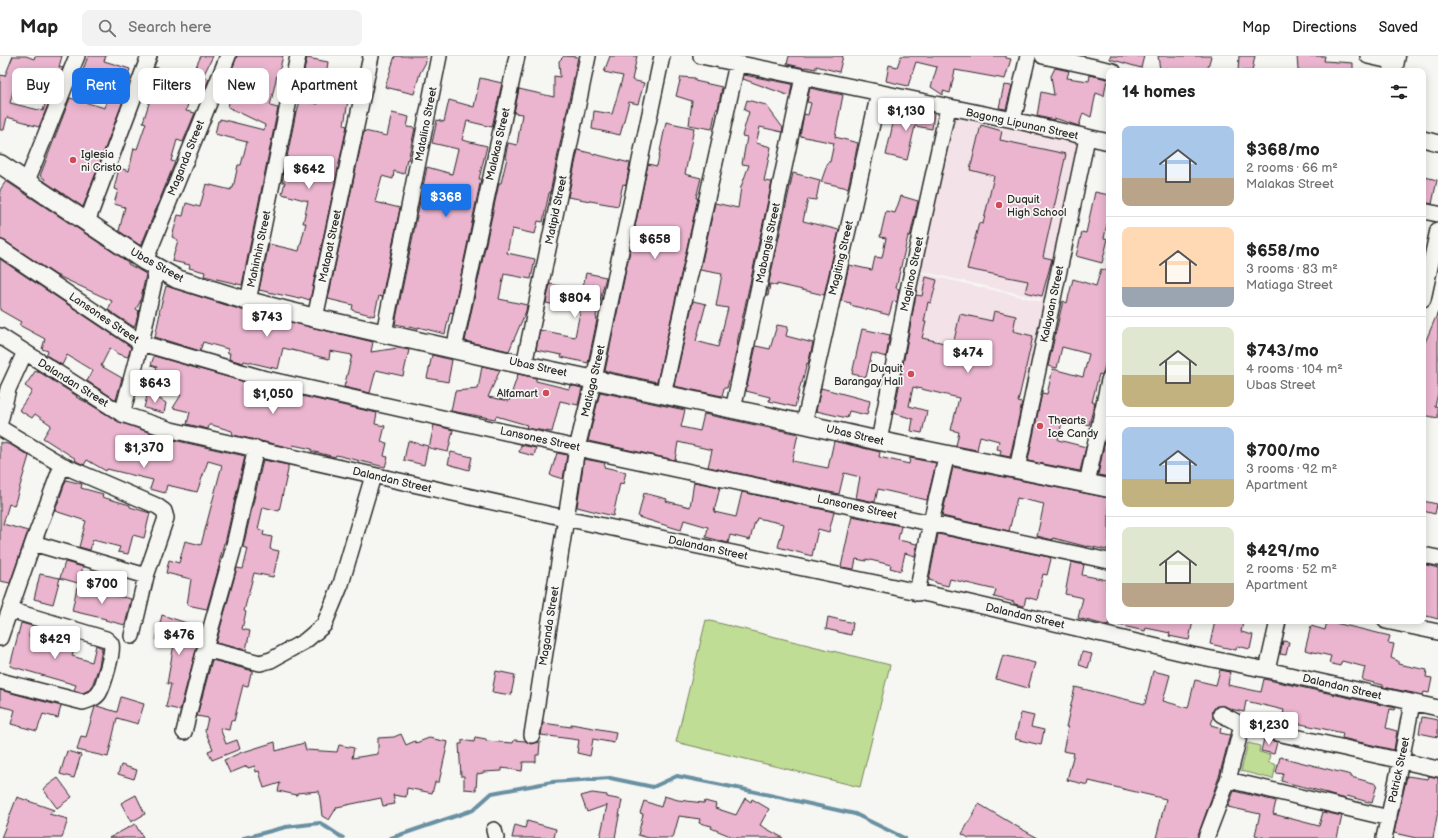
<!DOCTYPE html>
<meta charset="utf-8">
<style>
:root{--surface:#fff;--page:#f2f2f2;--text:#222;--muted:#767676;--line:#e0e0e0;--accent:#1a73e8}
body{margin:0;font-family:"Balsamiq Sans",sans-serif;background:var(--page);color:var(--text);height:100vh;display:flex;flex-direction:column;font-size:15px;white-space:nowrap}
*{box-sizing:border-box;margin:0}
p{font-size:13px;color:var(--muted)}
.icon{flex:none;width:22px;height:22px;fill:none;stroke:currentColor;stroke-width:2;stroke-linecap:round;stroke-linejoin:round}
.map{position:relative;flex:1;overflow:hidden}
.details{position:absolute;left:1106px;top:12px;width:320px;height:556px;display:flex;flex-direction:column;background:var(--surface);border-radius:8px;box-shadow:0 2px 10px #0003}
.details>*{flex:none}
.guide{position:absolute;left:12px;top:12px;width:380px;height:36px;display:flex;gap:8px}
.price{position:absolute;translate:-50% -34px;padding:0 9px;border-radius:4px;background:#fff;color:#222;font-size:13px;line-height:26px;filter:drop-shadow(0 1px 2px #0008)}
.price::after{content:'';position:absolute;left:50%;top:24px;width:12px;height:9px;margin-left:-6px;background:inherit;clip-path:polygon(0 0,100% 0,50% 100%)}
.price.active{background:var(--accent);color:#fff}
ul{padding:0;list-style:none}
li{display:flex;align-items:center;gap:12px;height:100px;padding:0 16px}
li+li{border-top:1px solid var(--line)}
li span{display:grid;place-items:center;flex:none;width:112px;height:80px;border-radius:8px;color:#555}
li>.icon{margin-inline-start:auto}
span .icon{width:48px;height:48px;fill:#fffc;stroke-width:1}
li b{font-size:17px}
h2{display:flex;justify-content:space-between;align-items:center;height:48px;padding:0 16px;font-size:17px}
.pill{padding:0 14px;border-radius:8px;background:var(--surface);box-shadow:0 2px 10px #0003;font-size:14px;line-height:36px}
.pill.active{background:var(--accent);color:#fff}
header{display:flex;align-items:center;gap:24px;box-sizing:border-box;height:56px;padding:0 20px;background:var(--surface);border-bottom:1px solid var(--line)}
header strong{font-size:19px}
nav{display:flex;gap:22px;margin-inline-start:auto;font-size:14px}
.search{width:280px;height:36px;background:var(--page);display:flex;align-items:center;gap:10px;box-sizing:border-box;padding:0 14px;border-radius:8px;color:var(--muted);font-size:15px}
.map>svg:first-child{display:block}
.built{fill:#f3e2e8}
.green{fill:#c0dd95;stroke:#768460}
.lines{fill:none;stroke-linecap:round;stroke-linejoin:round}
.stream{stroke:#6790a2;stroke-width:4}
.building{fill:#ebb5cf;stroke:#2b2b2b;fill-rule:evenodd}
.minor-casing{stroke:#2b2b2b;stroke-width:18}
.tertiary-casing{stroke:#2b2b2b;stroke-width:21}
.minor{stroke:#f6f6f2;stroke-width:15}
.tertiary{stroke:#f6f6f2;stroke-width:18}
.poi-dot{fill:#d1495b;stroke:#f6f6f2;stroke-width:1.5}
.labels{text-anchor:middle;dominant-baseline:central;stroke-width:3.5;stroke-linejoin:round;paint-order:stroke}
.street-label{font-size:11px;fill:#2b2b2b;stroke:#f6f6f2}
.poi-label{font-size:11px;fill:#2b2b2b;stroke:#f6f6f2;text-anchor:start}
</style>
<header>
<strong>Map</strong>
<div class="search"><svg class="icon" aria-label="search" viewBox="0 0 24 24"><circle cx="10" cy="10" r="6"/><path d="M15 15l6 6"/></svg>Search here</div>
<nav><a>Map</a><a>Directions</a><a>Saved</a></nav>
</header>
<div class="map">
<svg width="1438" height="782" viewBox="0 0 1438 782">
<rect width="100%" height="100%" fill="#f6f6f2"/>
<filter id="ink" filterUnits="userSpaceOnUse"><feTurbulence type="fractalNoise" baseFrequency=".025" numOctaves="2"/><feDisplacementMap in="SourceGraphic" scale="8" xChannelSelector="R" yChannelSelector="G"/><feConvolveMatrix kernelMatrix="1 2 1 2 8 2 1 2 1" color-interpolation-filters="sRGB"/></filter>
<g filter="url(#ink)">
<path class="built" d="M953,55L1082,84L1046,244L916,214Z
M916,216L1047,247L1029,327L898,296Z"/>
<path class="green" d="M706,564L890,609L860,731L676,686Z
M1248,687L1260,690L1259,696L1270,699L1268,706L1276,709L1273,723L1241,715Z"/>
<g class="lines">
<path class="stream" d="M244,782L286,771L320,767L343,782
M391,782L473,754L492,737L552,726L610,722L653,731L677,720L742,733L855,758L904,782"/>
</g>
<path class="building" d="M13,0H26L34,3L35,0H62L59,11L63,12L39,71L28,68V67L7,61L4,74H0V19L5,20ZM31,24L50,31L43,55L10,47L15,27L29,31Z
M88,0H106L104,5L130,13L125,27L129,29L83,151L44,125L45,123L40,120L70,42L105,52L111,30L81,20Z
M201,0H213L203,20L209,23L203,39L192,33L186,55L195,57L183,86L177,84L171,105L175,106L141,190L119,175L125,151L114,148L118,134L114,133L119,112L129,115L134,92L137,93L146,67L143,66L150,44L146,43L155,11L190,23Z
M237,0H283L278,20L277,19L270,50L278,52L242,229L204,220L205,216L189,212L190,209L172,205L178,184L172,181L178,159L183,160L186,147L200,151L206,128L231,134V132H233L238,109H241L247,86L215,78L218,65H220V63L264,74L265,69L228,51L231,37L224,34Z
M395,0H425L426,6L420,17L414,38L385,31Z
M564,0L578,1L550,137H549L543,166L538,165L535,178L512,173L507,197L535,203L531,223L504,218L499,243L527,249L526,255L509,295L465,285L499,127H501L507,102H505L508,87L517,89L522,58L514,57L519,33L554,41V20L560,21L559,5Z
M610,0H637L632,24L644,27L638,48L629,46L620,79L592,73L594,55L612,58L623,20L604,16Z
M789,0H843L839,16L816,10V13L805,11V12L787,8Z
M901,0H1006V2L1011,3L1005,23L955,14L950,37L943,35V39L931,31L937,11L916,6L908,30L886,25L889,9L897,11Z
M1110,0H1144L1141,12L1110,3Z
M1158,0H1211L1207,15H1166L1160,14Z
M1239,0H1255L1252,15H1238Z
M1297,0H1325L1324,5L1353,7V15H1305L1298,14Z
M307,2L328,6L326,19L304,15Z
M1055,12L1069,15L1067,22L1089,25L1090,19L1107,23L1104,40L1096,37L1091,61L1083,57L1079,70L1054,62V64L1037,60L1041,36L1054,39L1051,20Z
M744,19L792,28L790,40L743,23Z
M681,21L695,22V25L722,31L718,53H716L712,73L689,69L692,45L676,40Z
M480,22L502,27L492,71L467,65L462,84L487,90L479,123H481L453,257L450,256L445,278L418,271V273L395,268L427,111L452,118L458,93L432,87L437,64L444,66L449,44L474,51Z
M323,27L350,33L344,69L347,70L310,244L300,241V243L259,234L269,188L299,195L306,167H303L308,145L282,138L285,126H282L296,56L297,57L300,44L318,48Z
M1004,29L1012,30L1006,53L999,52Z
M810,32L843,39L835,81L858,87L848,132L821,126L828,106H830L834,87L800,80L804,58L808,59L811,47L807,46Z
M747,44L766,49L783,72L782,76L760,71L756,87L771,91L764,125L772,126L737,287H738L732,314L727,332H724L722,340L674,330L693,245L706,248L696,285L718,291L728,252L716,250L722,218L700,214L715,147L738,152L741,131L749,109L742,108L747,81L742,80L749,56L744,54Z
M896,54L922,60L923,55L934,57L932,73L915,70L907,104L886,99Z
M392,57L409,61L407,71L415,72L408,104L407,103L404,118L394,115L393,123L382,120L375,146L400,152L382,241L379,240L374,260L352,254L353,249L328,243L364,75L387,80Z
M666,66L694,72L685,118L701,122L696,142H698L657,326L605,315L648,108L657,110Z
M981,69L1002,75L1000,84L1066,98L1043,201L1052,203L1042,240L1025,236L1028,225L967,213L979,167L983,168L994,120L970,114Z
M578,94L630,107L626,129L623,128L618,150L568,141Z
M793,117L820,124L816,144L808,143L803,165L839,174L824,239L777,228V230L770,228L768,240H766Z
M1425,121L1437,124L1432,148L1423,146V133Z
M6,125L128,206V208L146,218L140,246L136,253L139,255L136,266L134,271L108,254L112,245L56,219L5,185L0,183V134Z
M1095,136L1109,139V160L1104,182L1108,183L1102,207L1076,200L1082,176L1086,177Z
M901,140L918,145L910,181L908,180L896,232L899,233L897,246L893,245L889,259L850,249L851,247L841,245L849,209L872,214L875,201L882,202L886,182L880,181L886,155L895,157Z
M0,203L131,291L128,301L118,298L110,292L101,310L122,322L116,344L87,325L93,315L67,299L62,309L46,299L48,295L42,293L45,283L19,269L21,266L0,254Z
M1101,213L1109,215V293L1103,317L1102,319L1099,318L1092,346H1095L1089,369L1063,362L1058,384L1086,391L1080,415L1028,405L1042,337L1047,338L1053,313L1083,321L1089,298L1062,291L1057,312L1048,310L1063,245L1067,247L1073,223L1096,230Z
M586,217L606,221L596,260L597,264L588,307L561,301L562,299L536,294L540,274L575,281L580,256L576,255V253L546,247L550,228L582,235Z
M926,221L937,224L931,247L928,246L924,266H926L922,282L953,289L960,258L992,265L994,255L1016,260L1013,275L1033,280L1018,346L1022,347L1010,401L1000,399L1001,394L997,393L999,385L980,380L977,394L956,390L959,376L951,374L959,342L913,331L909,350L927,355L922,377L911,375L913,363L894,357L916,239L922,240Z
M166,230L245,255L373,286L371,296L398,292L409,294L403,320L376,314L370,337L344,331L352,299L330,295L329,303L283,292L278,313L244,305L243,307L229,303L230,297H227L228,293L203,286L200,295L155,281L160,257H159Z
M1438,256V337L1435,350L1438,351V362L1423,359V291Z
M777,269L788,271L786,280L813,287L808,308L807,307L802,327H801L795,351L769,345L770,341L746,335L756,290L770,293Z
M862,273L890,279L886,301L872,297L866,321L852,318Z
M432,299L452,304L448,326L427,322Z
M154,300L266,332V335L301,343L302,340L377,357L375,368L385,370L381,386L387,387L384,400L388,401L385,411L336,399L335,401L311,395L312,393L293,389L292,392L233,379L232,375L212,369H209L208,373L187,368L190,356L173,352L181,339L154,321L157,311L151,309Z
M482,310L500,314L488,341L509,345L518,318L536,322V325L569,333L570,329L582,332L578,349L560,345L552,376L526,372L527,369L496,360L495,363L451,355L455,335L478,333Z
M36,314L77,340L76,341L88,347L119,366L169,383L245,400L225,487H224L219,507H220L207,553L187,549L191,523L166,517L169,504L179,507L185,485L201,489L222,409L208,405L197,436L167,429L165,437L150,433L153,424L107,413L106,415L87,404L84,409L78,406L75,404L76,403L43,382L51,369L35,358L32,362L19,354L32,335L25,330Z
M821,332L870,345L867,359L849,355L847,362L816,355Z
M148,336L166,347L164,357L144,352Z
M600,336L685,354L681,371L700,375L704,358L798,378L792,405L828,412L834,385L880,396L879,401L909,408L910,402L936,407L927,444L878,433L875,446L856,442L860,421L844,417L839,438L708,411L712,394L678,386L675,404L588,385Z
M434,369L453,374L448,396L429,392Z
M1107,375H1109V421L1098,419Z
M408,385L428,390L424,409L404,404Z
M0,386L11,389L29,400L14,450L9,448L3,468L28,475L10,527L0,525Z
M521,389L536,392L534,400L519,396Z
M451,396L472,401L469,414L448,408Z
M557,397L567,399L563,423L550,419Z
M584,403L605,407L604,411L626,416L623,428L620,427L613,460L577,451Z
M263,404L288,409V414L279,455L263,451L258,473L264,475L263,479L272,481L270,493L279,495L273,521L254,517L244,555L246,556L242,573L250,575L246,594L216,587L237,512L243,513L248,493L243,491Z
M953,411L1109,442V493L1107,492V494L1088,490V491L1053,482V484L1037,480L1044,448L1017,442L1009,475L942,460Z
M66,424L82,428L81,432L103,438L102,441L130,449V451L150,457L144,482L133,479L128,498L118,496L120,491L93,484L90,494L79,491L86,465L55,455Z
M694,426L720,431L714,456L736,461L742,436L834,456L829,476L818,473L812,500L778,491L784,468L757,462L756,465H755L750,484L730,479L728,487L706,481L708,471L684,464L681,474L638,461L644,437L667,443L666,445L690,451Z
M1423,445L1437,448L1435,458L1423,455Z
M852,460L901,470L898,484L917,488L915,500L905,497L901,515L890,512L891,509L866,503V505L856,503L854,513L841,511Z
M938,478L1049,501L1051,503L1047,519L1043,518L1037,544L1026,541L1024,550L1014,548V546L994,541L996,534L950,523L948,530L936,527V526L929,524Z
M65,506L83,511L78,527L60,522Z
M1071,506L1084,509L1082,519L1107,524L1106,528L1109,529V570L1078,562L1083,542L1065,538Z
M1423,508L1438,512V563L1423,559Z
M40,518L60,522L53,548L34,543Z
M77,531L131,543L125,569L105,564L106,563L72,555Z
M162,559L202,572L180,654L166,651L171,628H167L174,588L156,584Z
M828,561L853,567L851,579L826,573Z
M1118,565H1193L1189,584L1169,580L1170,577L1146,572L1145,575L1118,569Z
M1215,565H1237L1243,566L1241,576L1253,579L1250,593L1237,590L1236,594L1210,588Z
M1327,565L1390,580L1388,587L1394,588L1391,602L1398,605V608L1427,614L1426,621L1432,622L1429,637L1424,636L1423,639L1383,631V629L1362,624L1365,611L1342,605L1340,610L1329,607L1331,600L1305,594L1311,570L1325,574Z
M21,567L32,570L29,581L35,582L33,589L53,594L58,578L77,584L72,600L92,606L96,589L102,592L99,610L91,633L83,637L74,634L76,629L10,610Z
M1283,585L1289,586L1286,599L1280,598Z
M1082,596L1092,598L1088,612L1079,609Z
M1003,599L1035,607L1028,632L996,623Z
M212,604L253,615V617H251L248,630L243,629L234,665L231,664L229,674L220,672L226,688L237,684L240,693L212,704L208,695L213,693L205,675L208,662L197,660Z
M1220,614L1230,616L1228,629L1261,636L1264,623L1396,652L1395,654L1390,653L1386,672L1397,675L1394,694L1342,682L1343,677L1282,664L1284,654L1246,645L1244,656L1231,653L1225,650H1216L1213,654V662L1211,669L1221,672L1220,677L1230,679L1219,721L1197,782H1156L1166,743L1089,725L1088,729L1067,724L1074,697L1063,695L1068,671H1066L1075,631L1145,648L1153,615L1170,619L1163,645L1188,652L1195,624L1216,629Z
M496,615L515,619L511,639L492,636Z
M0,634L61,650L58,662L43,658L37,675L11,668L15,654L0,650Z
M121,641L144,648L138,668L117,662L108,701L77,694L81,680L86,681L95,651L97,650L117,656Z
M1021,657L1034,660L1031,671L1044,674L1041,689L1015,683Z
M1422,661L1438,664V681L1419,677Z
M543,667L571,671V668L616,676L614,687L593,683L590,700L577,697L579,684L541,679Z
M401,678L406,689L415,685L416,687L429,682L448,686L439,726H435L432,737L407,732L406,741L393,739L395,748L383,750L381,742L337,751L329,764L322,760L319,735L297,737V739L278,735L280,727L264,732L259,715L256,716L255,710L248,712L247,710L230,717L224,704L240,697L275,686L276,695L304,687L306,694L337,696L339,689L354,692L352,702L378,698V682L394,681Z
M475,681L486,683V685L513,687L514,684L525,685L531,688L540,686L539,699H536V706H523L522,715L502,712V715L483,716V717L477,718L476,734L464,733V720H461L459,688H462V684L474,686Z
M1264,683L1277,686L1274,698L1261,695Z
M67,695L81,699L74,722L60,718Z
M1280,701L1351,719V721L1377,728L1372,747L1347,740L1346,743L1327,738V737L1281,725L1283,718L1276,717Z
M121,709L137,714L134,723L118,718Z
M1407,720L1428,723L1429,720L1438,722V755L1433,782H1416L1394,777Z
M58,722L72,741L57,752L43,733Z
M1234,735L1276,745L1273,758L1319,770L1323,756L1342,760L1337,782H1266L1255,779L1260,758L1228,751Z
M592,737L607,739V741L622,744L615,782H600L607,749L587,756L581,740Z
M136,739L145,758L131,766L121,747Z
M664,740L678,744L704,747L705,745L716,748L715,752L736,759L745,742L751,746L752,743L769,753L760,769L783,782H735L711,772L712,770L699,767L700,763L679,760L673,782H649L638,779L643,758L640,757L644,745L661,751Z
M17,741L54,754L49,758L68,763L62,782H1Z
M979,748L1016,770L1038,782H969L962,778Z
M527,765L556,773L554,782H512L515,769L525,772Z
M135,768L143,782H109Z"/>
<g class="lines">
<defs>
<path id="minor" d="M701,0L1013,64L1109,86
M1043,0L1113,15
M1368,0L1395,6
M1013,64L1028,0
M1423,83L1438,87
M27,125L77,0
M1423,155L1438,158
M87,166L149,0
M0,192L141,287L262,322L577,392L1109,505
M145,205L228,0
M1423,243L1438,174
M248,245L298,0
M315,262L371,0
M384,277L439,0
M0,280L122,358L171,374L565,462L961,545L1192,599L1267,614L1438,652
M454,293L517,0
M524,309L588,0
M663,339L737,8
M733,354L803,21
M122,358L141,287L157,212
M0,366L8,333L25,296
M804,368L879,37
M0,372L62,409L157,450L164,455L166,462L146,520L132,580
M879,385L908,234L948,52
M1017,413L1087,82
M1087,427L1109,324
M33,487L146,520
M1423,499L1438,502
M917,537L931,466L947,398
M1386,565L1438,576
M0,582L33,487L62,409
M205,593L260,607L271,604L305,585L324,569L341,528L373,420
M1267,614L1278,565
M0,625L83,646C89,644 96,642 99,637C103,630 114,595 111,588C110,586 108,585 106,583L10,554
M1221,658L1242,669L1438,713
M184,676L205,593L233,494L256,392
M532,679L577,392L594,323L662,0
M1228,724L1389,762
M494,774L496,782
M1206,782L1228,724L1242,669
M1384,782L1401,705L1412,647"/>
<path id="tertiary" d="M1393,15L1396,0
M0,108L145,205L177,223L248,245L315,262L524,309L804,368L875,384L1109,432"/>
</defs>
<use href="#minor" class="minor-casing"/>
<use href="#tertiary" class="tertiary-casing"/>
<use href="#minor" class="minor"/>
<use href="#tertiary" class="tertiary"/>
</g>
</g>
<g class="poi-dot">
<circle cx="73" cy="104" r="4"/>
<circle cx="999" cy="149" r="4"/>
<circle cx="911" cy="318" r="4"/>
<circle cx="546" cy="337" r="4"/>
<circle cx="1040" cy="370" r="4"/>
</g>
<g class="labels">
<g class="street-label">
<text transform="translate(426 68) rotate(-79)">Matalino Street</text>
<text transform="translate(1022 68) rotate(12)">Bagong Lipunan Street</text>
<text transform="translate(498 88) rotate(-77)">Malakas Street</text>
<text transform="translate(186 102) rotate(-68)">Maganda Street</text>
<text transform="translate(556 154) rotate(-78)">Matipid Street</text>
<text transform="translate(768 187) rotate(-78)">Mabangis Street</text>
<text transform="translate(330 190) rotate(-78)">Matapat Street</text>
<text transform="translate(259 193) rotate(-78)">Mahinhin Street</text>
<text transform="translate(841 202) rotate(-77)">Magiting Street</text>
<text transform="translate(157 209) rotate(29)">Ubas Street</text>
<text transform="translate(912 218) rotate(-78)">Maginoo Street</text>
<text transform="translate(1052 248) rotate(-78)">Kalayaan Street</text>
<text transform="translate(104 262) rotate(34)">Lansones Street</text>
<text transform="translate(538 311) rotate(12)">Ubas Street</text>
<text transform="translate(593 325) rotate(-77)">Matiaga Street</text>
<text transform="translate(73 327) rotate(32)">Dalandan Street</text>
<text transform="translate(855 379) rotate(13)">Ubas Street</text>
<text transform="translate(540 383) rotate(12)">Lansones Street</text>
<text transform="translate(392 424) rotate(13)">Dalandan Street</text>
<text transform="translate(857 451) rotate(12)">Lansones Street</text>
<text transform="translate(708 492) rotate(12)">Dalandan Street</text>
<text transform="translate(1025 560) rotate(13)">Dalandan Street</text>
<text transform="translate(549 570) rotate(-81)">Maganda Street</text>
<text transform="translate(1342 631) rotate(13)">Dalandan Street</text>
<text transform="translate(1399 714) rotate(-78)">Patrick Street</text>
</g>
<g class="poi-label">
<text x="81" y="98">Iglesia<tspan x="81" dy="13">ni Cristo</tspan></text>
<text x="1007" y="143">Duquit<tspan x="1007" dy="13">High School</tspan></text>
<text x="903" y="312" text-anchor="end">Duquit<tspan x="903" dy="13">Barangay Hall</tspan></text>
<text x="538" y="337" text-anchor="end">Alfamart</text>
<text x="1048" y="364">Thearts<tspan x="1048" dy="13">Ice Candy</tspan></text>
</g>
</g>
</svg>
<b class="price" style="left:906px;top:76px">$1,130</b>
<b class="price" style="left:309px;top:134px">$642</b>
<b class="price active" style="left:446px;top:162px">$368</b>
<b class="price" style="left:655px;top:204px">$658</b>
<b class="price" style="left:575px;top:263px">$804</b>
<b class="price" style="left:267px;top:282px">$743</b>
<b class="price" style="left:968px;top:318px">$474</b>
<b class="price" style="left:155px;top:348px">$643</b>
<b class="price" style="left:273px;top:359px">$1,050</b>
<b class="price" style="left:144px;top:413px">$1,370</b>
<b class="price" style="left:102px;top:549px">$700</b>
<b class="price" style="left:179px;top:600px">$476</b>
<b class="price" style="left:55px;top:604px">$429</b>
<b class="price" style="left:1269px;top:690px">$1,230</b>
<div class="guide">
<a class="pill">Buy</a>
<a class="pill active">Rent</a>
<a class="pill">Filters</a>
<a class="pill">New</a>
<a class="pill">Apartment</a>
</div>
<section class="details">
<h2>14 homes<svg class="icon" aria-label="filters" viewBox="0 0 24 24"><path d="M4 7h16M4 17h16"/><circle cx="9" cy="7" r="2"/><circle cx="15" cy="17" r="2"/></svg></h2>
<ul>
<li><span style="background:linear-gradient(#a9c7e8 65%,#b9a48a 0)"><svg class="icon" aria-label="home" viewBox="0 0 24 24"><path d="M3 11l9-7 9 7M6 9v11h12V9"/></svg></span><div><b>$368/mo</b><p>2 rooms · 66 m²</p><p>Malakas Street</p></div></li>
<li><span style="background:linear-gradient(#ffd9b3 75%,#9aa5b1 0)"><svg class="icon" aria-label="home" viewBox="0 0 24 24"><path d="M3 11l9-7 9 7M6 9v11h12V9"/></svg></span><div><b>$658/mo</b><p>3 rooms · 83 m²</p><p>Matiaga Street</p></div></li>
<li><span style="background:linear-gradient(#dfe7d0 60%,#c2b280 0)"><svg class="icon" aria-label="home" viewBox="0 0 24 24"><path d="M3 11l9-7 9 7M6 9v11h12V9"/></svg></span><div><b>$743/mo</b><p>4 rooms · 104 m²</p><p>Ubas Street</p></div></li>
<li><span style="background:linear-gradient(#a9c7e8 65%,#c2b280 0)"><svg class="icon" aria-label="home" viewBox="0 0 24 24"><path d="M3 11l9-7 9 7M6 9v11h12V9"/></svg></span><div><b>$700/mo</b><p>3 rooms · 92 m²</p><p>Apartment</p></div></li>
<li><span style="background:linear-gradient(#dfe7d0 70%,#b9a48a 0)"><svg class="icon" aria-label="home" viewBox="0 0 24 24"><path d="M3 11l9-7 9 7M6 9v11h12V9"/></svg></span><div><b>$429/mo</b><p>2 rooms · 52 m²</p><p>Apartment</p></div></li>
</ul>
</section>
</div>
